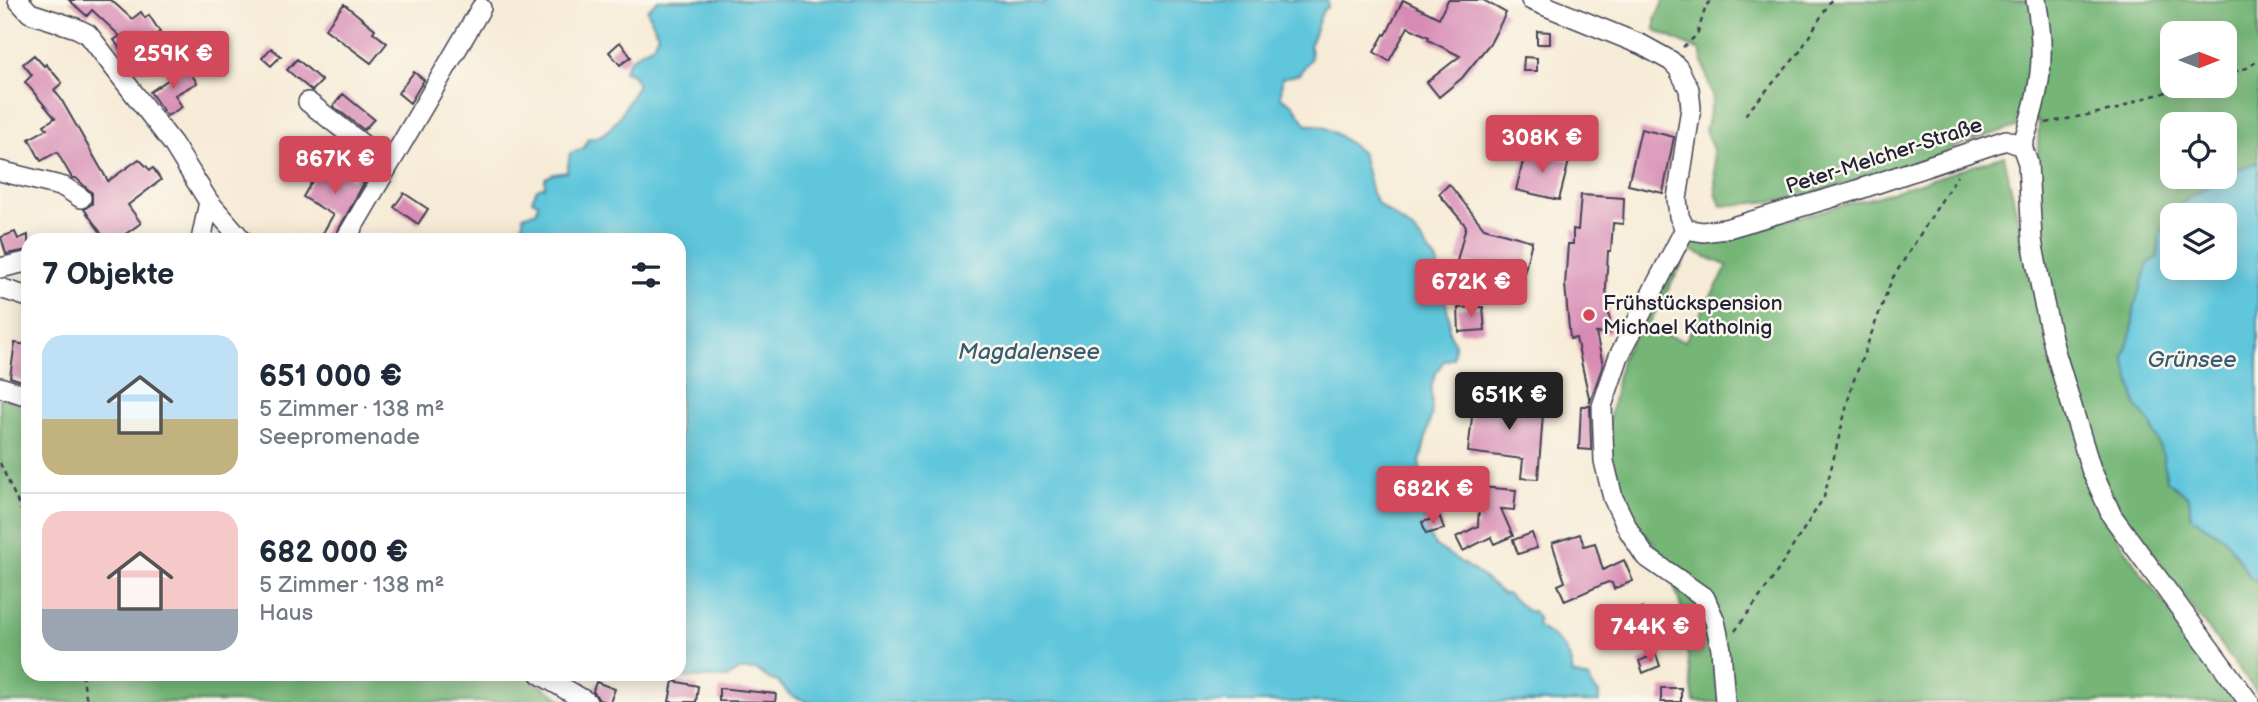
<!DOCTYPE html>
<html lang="de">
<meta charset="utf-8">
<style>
:root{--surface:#fff;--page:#f2f2f3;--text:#1f2937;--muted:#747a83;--line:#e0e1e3;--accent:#d1495b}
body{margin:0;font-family:"Balsamiq Sans",sans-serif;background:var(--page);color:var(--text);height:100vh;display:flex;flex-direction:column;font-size:26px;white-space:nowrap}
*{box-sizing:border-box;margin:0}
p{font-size:23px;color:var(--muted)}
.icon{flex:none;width:38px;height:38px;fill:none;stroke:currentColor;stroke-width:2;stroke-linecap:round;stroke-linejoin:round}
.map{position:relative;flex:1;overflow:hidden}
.side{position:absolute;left:21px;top:233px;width:665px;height:448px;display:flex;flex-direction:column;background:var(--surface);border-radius:21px;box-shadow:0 4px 18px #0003}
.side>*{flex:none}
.needle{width:46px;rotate:90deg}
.tools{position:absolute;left:2160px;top:21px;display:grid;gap:14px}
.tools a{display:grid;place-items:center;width:77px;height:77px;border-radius:14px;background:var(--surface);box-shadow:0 4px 18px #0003;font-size:35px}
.price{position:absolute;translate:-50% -60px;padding:0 16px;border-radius:7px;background:var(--accent);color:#fff;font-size:23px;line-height:46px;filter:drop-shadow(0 2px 4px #0008)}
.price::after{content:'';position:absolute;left:50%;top:42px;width:21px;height:16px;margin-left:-10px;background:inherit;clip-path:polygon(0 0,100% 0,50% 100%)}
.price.current{background:#222;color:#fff}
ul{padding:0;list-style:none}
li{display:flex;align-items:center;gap:21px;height:175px;padding:0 21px}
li+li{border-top:2px solid var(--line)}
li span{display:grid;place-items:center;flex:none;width:196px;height:140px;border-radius:21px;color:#555}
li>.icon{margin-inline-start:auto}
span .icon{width:84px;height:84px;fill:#fffc;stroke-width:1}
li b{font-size:30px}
h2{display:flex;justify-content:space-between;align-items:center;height:84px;padding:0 21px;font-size:30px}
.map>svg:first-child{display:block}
.forest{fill:#75b677;stroke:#4c6c59;stroke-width:2;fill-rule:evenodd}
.water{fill:#5fc6dc;stroke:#40748c;stroke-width:2;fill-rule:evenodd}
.building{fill:#d78ab4}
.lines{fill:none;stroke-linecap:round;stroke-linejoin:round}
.minor-casing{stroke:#424052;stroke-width:22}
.path{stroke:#424052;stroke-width:2.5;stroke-dasharray:5 5;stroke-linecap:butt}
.minor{stroke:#fff;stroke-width:19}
.poi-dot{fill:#d1495b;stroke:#fbf7ec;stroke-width:2.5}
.labels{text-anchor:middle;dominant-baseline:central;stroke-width:5;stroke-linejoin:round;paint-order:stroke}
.street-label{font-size:21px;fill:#22223b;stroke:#fbf7ec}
.poi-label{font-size:21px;fill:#22223b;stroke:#fbf7ec;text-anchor:start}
.water-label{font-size:23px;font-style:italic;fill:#375b73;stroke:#fbf7ec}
</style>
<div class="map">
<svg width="2258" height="702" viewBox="0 0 2258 702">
<rect width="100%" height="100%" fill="#fbf7ec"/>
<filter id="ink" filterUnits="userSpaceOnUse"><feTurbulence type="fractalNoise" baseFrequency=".0143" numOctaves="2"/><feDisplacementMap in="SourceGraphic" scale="14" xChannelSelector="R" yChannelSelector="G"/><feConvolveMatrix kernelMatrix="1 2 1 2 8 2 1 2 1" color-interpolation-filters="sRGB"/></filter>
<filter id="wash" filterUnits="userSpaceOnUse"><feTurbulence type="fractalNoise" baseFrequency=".00686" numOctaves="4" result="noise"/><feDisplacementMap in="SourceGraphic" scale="28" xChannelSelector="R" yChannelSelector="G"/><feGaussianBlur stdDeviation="1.57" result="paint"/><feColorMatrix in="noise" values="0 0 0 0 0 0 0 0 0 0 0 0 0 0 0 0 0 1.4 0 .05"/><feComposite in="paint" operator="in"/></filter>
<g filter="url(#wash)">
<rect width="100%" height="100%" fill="#f6ebd6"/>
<path class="forest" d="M1664,0H2258V162L2224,176V124H2172V177H2223L2174,208L2160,231L2158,257L2135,304L2132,330L2124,357L2137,407L2151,424L2163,455L2167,481L2189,497L2191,517L2225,538L2252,580L2258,581V694L2133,530L2103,478L2071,380L2048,283L2036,201L2039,120L1967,142L1927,160L1795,199L1721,206L1716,192L1713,150L1705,130L1713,99L1700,51L1655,30V19ZM2172,33H2224V86H2172Z
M2004,156L2035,296L2111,527L2141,573L2240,702H1694L1681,607L1665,558L1622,506L1606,438L1621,359L1691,232L1794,218L1879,196ZM1690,250L1728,266L1685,341L1646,329Z
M0,397L28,405V674H523L566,702H0Z"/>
<path class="water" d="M658,0H990L1042,3L1048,0H1328V7L1323,10L1310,45L1311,58L1299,74L1282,78L1281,97L1293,105L1307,125C1327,122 1346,142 1362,153L1372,193L1378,204L1415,232L1437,262L1449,317V332L1455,344L1453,358L1444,361L1436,372L1431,388L1432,412L1420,462L1421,504L1429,536L1436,546L1479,574L1503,594H1508L1527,611H1533L1538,618L1537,626C1559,640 1570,647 1573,674L1590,679L1591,686L1599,693V702H808L790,695L778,682L769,679L757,670H738L727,678L647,677L645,674H679V240H521C520,232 524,224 523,216L537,211L538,203L532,200L537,189L545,186V178L553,174L567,172L570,153C580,151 586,149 588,138C612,140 628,101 638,84L631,73L624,71C628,58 640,51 652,46L658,34L647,10Z
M2258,162V581L2252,580L2225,538L2191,517L2189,497L2167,481L2163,455L2151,424L2137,407L2124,357L2132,330L2135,304L2148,264L2158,257L2160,232L2174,208L2222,177ZM2172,215H2224V268H2172Z"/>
<g id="blocks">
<path class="building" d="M69,0H111L132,19L141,12L145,18L149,15L160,32L157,34L161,40L130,63L114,40L120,36L92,10L87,16Z
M1403,0L1439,18L1448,0H1483L1506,13L1491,42L1462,78L1439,97L1427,82L1460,56L1428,40L1429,37L1408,27L1389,61L1374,52L1384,34L1386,35Z
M344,4L375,29L373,32L387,43L371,63L325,29Z
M1537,31L1550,32V44H1537Z
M620,42L631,57L620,65L609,52Z
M271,48L281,56L271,66L262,58Z
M34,55L44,66L46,64L62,83L54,90L61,99L108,181L139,159L150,170L153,168L161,180L128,205L141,223L117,240H106L84,209L92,204V193L76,178H72L57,152L41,161L29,139L47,129L44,125L55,118L25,82L32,75L23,64Z
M1524,57L1537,58V71H1523Z
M297,59L322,81L312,91L287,70Z
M187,67L197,83L175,95L182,107L167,116L150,92Z
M414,72L424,80L410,103L398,93Z
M343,94L374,119L364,130L333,106Z
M1641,129L1674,137L1663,193L1628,185Z
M1526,149L1569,161L1559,200L1516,190Z
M360,166L370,172L333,240H319L333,215L303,197L318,171L326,176L331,167L353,180Z
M1449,184L1484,228L1532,241L1522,282L1478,271L1479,265L1457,261L1466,226L1439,194Z
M404,193L428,209L418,224L394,207Z
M1581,195L1624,198L1623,224L1613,223L1611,251H1608L1606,288L1611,332L1596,333L1603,365L1590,402L1576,338L1570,339L1565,285L1568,244H1573V229L1578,230Z
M15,232L18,239L28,235V250L6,254L1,237Z
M1483,307L1485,330L1459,332L1458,308Z
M15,343L28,345V383L10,377Z
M1523,399L1544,401L1538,479L1521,478L1523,459L1468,452L1474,400L1523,406Z
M1581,406H1590L1591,450L1579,449Z
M1480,487L1516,490L1514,510L1501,509L1513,536L1494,544L1491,537L1463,551L1456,537L1478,526Z
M1440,517L1444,529L1426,534L1422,522Z
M1532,533L1537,548L1518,554L1513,540Z
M1580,534L1584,546L1595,543L1603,570L1624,560L1633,581L1614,589L1612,583L1608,582L1565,601L1558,585L1565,582L1552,543Z
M1642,608L1650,629L1628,637L1620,616Z
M1656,654L1660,666L1643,673L1639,661Z
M673,681L698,686L696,702H669Z
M596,682L615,689L610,702L599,700L593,691Z
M719,688L776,694L775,702L719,701Z
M1661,688H1681V702H1661Z"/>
</g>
</g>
<g filter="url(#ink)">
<use href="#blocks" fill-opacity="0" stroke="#424052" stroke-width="2"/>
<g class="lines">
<defs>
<path id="minor" d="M18,0L30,13L76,28L88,34L173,144L209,202L242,240
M1531,0L1642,45L1671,61L1678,68L1689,89L1691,108L1677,199L1679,216L1685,229L1703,232L1725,229L1854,191L2006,140L2022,146L2028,163L2032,240L2043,299L2055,351L2091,469L2112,516L2249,702
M308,102L389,165
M2022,146C2040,91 2047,58 2036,0
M0,171L64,187L81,198
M1685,229L1619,356L1602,406L1604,461L1613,498L1629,531L1645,556L1705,598L1715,621L1721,649L1725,702
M201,240L209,202
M345,240L481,8
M0,268L26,262
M0,288L28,297
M0,387L28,396
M540,674L587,702"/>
</defs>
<use href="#minor" class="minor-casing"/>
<path class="path" d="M1683,47L1697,35L1706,6L1711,0
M2224,75L2250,67L2258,59
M1745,115L1799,53L1831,0
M2046,123L2118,109L2138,100L2188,86
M0,463L28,525
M1735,631L1770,583L1824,497L1852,385L1892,279L1957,176
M82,674L87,702"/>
<use href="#minor" class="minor"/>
</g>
</g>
<circle class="poi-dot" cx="1589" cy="315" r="7"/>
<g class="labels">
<g class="street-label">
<text transform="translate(1884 156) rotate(-18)">Peter-Melcher-Straße</text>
</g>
<g class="poi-label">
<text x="1603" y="303">Frühstückspension<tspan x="1603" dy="24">Michael Katholnig</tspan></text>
</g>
<g class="water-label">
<text x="1029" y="352">Magdalensee</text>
<text x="2192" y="360">Grünsee</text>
</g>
</g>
</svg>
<div class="tools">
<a><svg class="needle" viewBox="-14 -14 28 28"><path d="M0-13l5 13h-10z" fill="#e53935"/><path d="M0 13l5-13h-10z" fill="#747a83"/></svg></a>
<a><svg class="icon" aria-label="locate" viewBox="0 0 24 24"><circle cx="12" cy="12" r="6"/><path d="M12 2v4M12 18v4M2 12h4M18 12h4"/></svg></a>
<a><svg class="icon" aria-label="layers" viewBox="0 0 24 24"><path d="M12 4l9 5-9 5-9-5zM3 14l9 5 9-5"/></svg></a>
</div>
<b class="price" style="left:173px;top:91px">259K €</b>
<b class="price" style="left:1542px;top:175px">308K €</b>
<b class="price" style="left:335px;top:196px">867K €</b>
<b class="price" style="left:1471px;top:319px">672K €</b>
<b class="price current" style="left:1509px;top:432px">651K €</b>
<b class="price" style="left:1433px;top:526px">682K €</b>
<b class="price" style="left:1650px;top:664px">744K €</b>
<section class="side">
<h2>7 Objekte<svg class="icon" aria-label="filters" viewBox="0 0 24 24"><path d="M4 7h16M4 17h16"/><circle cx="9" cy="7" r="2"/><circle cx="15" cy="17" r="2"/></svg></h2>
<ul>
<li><span style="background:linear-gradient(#bfe0f5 60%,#c2b280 0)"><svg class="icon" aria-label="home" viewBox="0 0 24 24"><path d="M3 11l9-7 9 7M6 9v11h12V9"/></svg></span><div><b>651 000 €</b><p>5 Zimmer · 138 m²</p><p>Seepromenade</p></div></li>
<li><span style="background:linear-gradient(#f6c9c9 70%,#9aa5b1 0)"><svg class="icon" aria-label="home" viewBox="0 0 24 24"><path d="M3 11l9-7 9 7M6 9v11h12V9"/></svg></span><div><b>682 000 €</b><p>5 Zimmer · 138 m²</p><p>Haus</p></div></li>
</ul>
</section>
</div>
